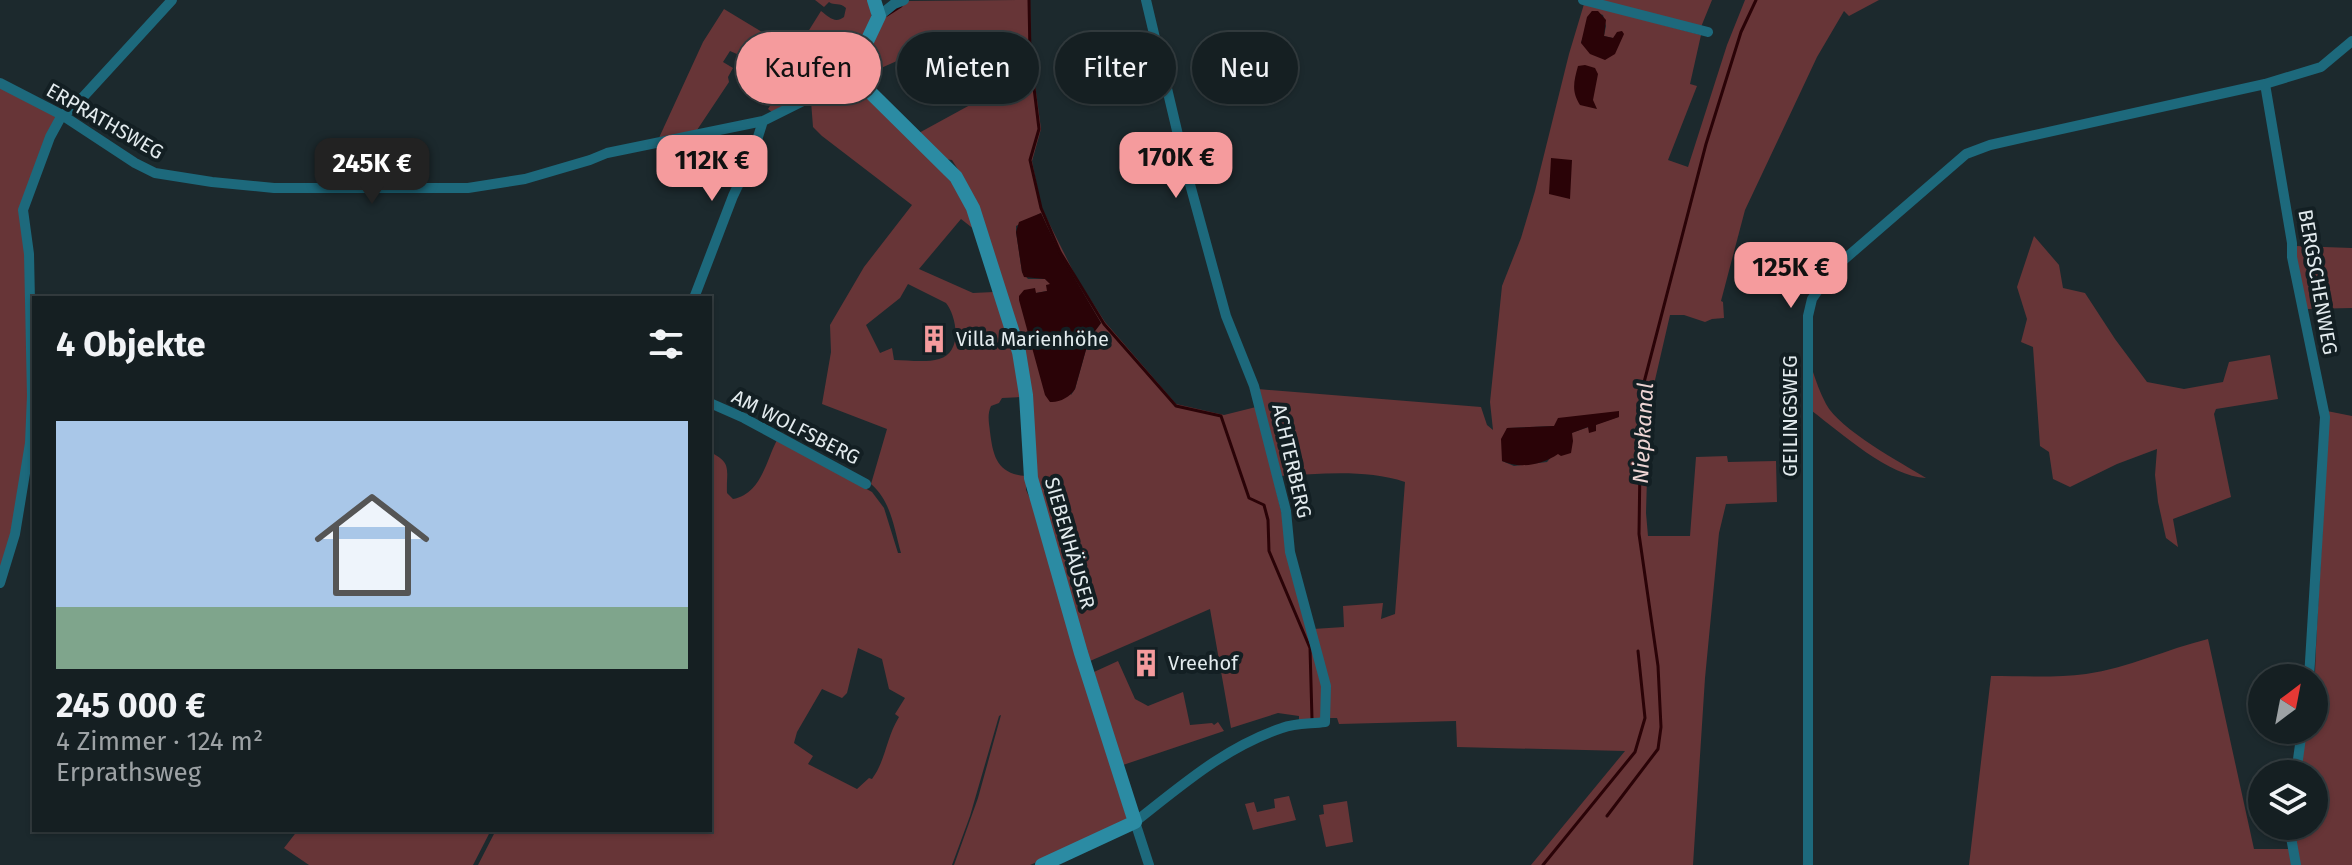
<!DOCTYPE html>
<html lang="de">
<meta charset="utf-8">
<style>
:root{--surface:#151f22;--page:#1e272a;--text:#f1f3f6;--muted:#9da2a5;--line:#343d40;--accent:#f59b9d}
body{margin:0;font-family:"Fira Sans",sans-serif;background:var(--page);color:var(--text);height:100vh;display:flex;flex-direction:column;font-size:30px;white-space:nowrap}
*{box-sizing:border-box;margin:0}
p{font-size:26px;color:var(--muted)}
.icon{flex:none;width:44px;height:44px;fill:none;stroke:currentColor;stroke-width:2;stroke-linecap:round;stroke-linejoin:round}
.map{position:relative;flex:1;overflow:hidden}
.details{position:absolute;left:32px;top:296px;width:680px;height:536px;display:flex;flex-direction:column;background:var(--surface);border-radius:0px;box-shadow:0 2px 6px #0004,0 0 0 2px var(--line)}
.details>*{flex:none}
.banner{position:absolute;left:736px;top:32px;width:760px;height:72px;display:flex;gap:16px}
.needle{width:52px;rotate:32deg}
.buttons{position:absolute;left:2248px;top:664px;display:grid;gap:16px}
.buttons a{display:grid;place-items:center;width:80px;height:80px;border-radius:50%;background:var(--surface);box-shadow:0 2px 6px #0004,0 0 0 2px var(--line);font-size:40px}
.price{position:absolute;translate:-50% -68px;padding:0 18px;border-radius:16px;background:var(--accent);color:#111;font-size:26px;line-height:52px;filter:drop-shadow(0 2px 4px #0008)}
.price::after{content:'';position:absolute;left:50%;top:48px;width:24px;height:18px;margin-left:-12px;background:inherit;clip-path:polygon(0 0,100% 0,50% 100%)}
.price.current{background:#222;color:#fff}
ul{padding:0;list-style:none}
li{display:grid;align-content:center;gap:16px;height:424px;padding:0 24px}
li span{display:grid;place-items:center;height:248px;border-radius:0px;color:#555}
li>.icon{margin-inline-start:auto}
span .icon{width:144px;height:144px;fill:#fffc;stroke-width:1}
li b{font-size:34px}
h2{display:flex;justify-content:space-between;align-items:center;height:96px;padding:0 24px;font-size:34px}
.pill{padding:0 28px;border-radius:36px;background:var(--surface);box-shadow:0 2px 6px #0004,0 0 0 2px var(--line);font-size:28px;line-height:72px}
.pill.current{background:var(--accent);color:#111}
.map>svg:first-child{display:block}
.green{fill:#673537;fill-rule:evenodd}
.water{fill:#2a0307}
.lines{fill:none;stroke-linecap:round;stroke-linejoin:round}
.stream{stroke:#2a0307;stroke-width:3}
.street{stroke:#1d697c;stroke-width:10}
.secondary{stroke:#2b8ba3;stroke-width:14}
.labels{text-anchor:middle;dominant-baseline:central;stroke-width:8;stroke-linejoin:round;paint-order:stroke}
.street-label{font-size:20px;fill:#e3ebee;stroke:#131f23}
.poi-label{font-size:20px;fill:#e3ebee;stroke:#131f23;text-anchor:start}
.water-label{font-size:22px;font-style:italic;fill:#eed5d4;stroke:#131f23}
</style>
<div class="map">
<svg width="2352" height="865" viewBox="0 0 2352 865">
<rect width="100%" height="100%" fill="#1c292d"/>
<path class="green" d="M815,0H870L872,23L850,68L773,113L768,109L775,98L771,96L776,30L795,41L800,32L806,35L821,11C829,17 835,24 844,17L846,8C840,2 834,6 829,2L824,7Z
M1030,0L1031,55L1041,129L1032,161L1041,207L1076,277L1105,322L1176,404L1224,415L1256,407L1325,693L1322,720L1299,722V716L1278,713L1231,728L1210,609L1090,661L1037,487L1029,396L966,182L952,160L939,158L917,134L981,99L967,82L957,45H969L968,33H960L863,76L865,60L883,17L909,1ZM1041,213L1059,252L1101,323L1089,339L1075,389L1071,395L1024,290L1036,293L1047,291L1051,284L1045,279H1028L1022,272L1016,232V226Z
M1592,0H1712L1701,27Z
M1745,0H1879L1849,16L1844,11L1817,57L1745,210L1721,301L1723,302L1724,318L1712,319L1705,322L1684,315H1670L1649,406L1646,513L1648,536H1690L1696,457L1727,456L1728,462L1776,461L1777,502L1726,504L1719,533L1705,678L1693,865H1531L1625,751L1457,747L1456,721L1339,724L1337,718H1329L1313,629L1344,627L1343,606L1383,603L1381,619L1395,614L1405,482C1365,469 1321,474 1280,476L1258,389L1481,407L1487,425L1493,430L1490,402L1502,286L1521,238L1535,191L1569,54L1584,4L1701,35L1690,84L1697,86L1668,160L1688,167L1727,45ZM1592,11L1603,15L1606,26L1604,36L1613,38L1581,43ZM1618,417L1571,433L1547,462L1514,466L1502,461L1507,428L1554,426Z
M724,9L762,32L767,39L764,66L730,51L723,62L733,68L728,77L729,82L695,133L658,140L703,42Z
M845,79L855,85L900,124L954,185L966,206L975,230L961,219L919,269L973,293L994,292L1014,352L1022,397L1002,398L999,403L991,406C987,415 989,422 990,432C993,456 997,474 1026,476V490L1034,507L1127,819L1124,825L1030,865H954L978,798L1001,715L999,716L970,816L952,865H478L496,830H710V452C733,463 726,470 727,493L733,499C761,494 766,461 777,440L872,492L884,508L898,553H901C894,528 891,501 871,484L887,429L822,404L831,352L830,325L864,267L912,205L822,136L813,127L811,101ZM908,284L946,303C957,317 963,352 939,359C926,363 907,360 894,360L892,348L880,353L866,325L900,298ZM858,648L882,659L889,689L905,698L895,714L899,717C886,738 886,760 872,779L869,778L857,789L808,764L813,756L794,743L797,732L822,689L842,698L847,693Z
M0,85L59,116L22,209L27,263L28,380L26,451L6,560L0,578Z
M2034,236L2059,265L2063,288L2085,293L2115,339L2147,382L2184,389L2223,382L2229,362L2270,355L2278,399L2216,409L2214,414L2231,497L2173,519L2178,547L2166,538L2158,502L2155,475L2157,449L2117,464L2070,487L2053,479L2049,452L2040,446L2033,347L2021,342L2027,319L2017,287Z
M2296,246L2352,248V308L2307,309L2296,257Z
M1812,369C1816,381 1820,393 1826,404C1840,430 1900,462 1926,478C1890,477 1841,433 1812,411Z
M2327,411L2352,416V865H2300L2293,826H2314V774H2300L2306,730H2314C2314,624 2326,518 2327,411Z
M2208,639L2254,849H2289L2292,865H1969L1991,676C2022,676 2056,678 2086,674C2128,668 2167,649 2208,639Z
M1118,661L1135,699L1148,706L1183,692L1190,725L1212,723L1214,725L1218,722L1224,731L1123,765L1094,672Z
M1289,796L1296,820L1253,830L1245,804L1254,802L1257,812L1275,808L1274,799Z
M1347,801L1353,842L1326,847L1319,815L1324,814L1323,805Z
M298,830H491L473,865H309L284,848Z"/>
<path class="water" d="M1592,11H1598L1606,20L1604,36L1613,38L1617,32L1622,31L1624,34L1615,54L1605,60L1590,54L1581,43L1587,17Z
M1585,65L1595,68L1598,74L1593,100L1597,109L1580,105C1571,91 1574,81 1578,66Z
M1551,158L1572,160L1570,199L1549,194Z
M1041,213L1059,252L1101,323L1089,339L1075,389C1070,397 1059,403 1050,402L1045,395L1019,300V296L1024,290L1035,288L1036,293L1047,291L1046,285L1050,284L1045,279L1024,277L1022,272L1016,232L1019,222Z
M1619,411V417L1596,425V431L1589,433L1588,427L1572,433L1573,441L1571,453L1561,456L1558,454C1542,465 1520,469 1502,461L1501,439L1507,428L1554,426L1558,418Z"/>
<g class="lines">
<path class="stream" d="M1029,0L1030,55L1039,129L1030,160L1041,208L1060,252L1104,324L1176,406L1221,416L1249,498L1264,505L1268,520L1269,551L1310,648L1312,719
M887,15L901,6
M1607,816L1658,749L1661,727L1658,666L1639,534L1641,394L1706,144L1741,32L1756,0
M1543,865L1635,752L1645,718L1638,651"/>
<path class="street" d="M1146,0L1188,177L1226,316L1254,386L1286,511L1290,552L1326,686L1325,722C1311,724 1295,723 1282,728C1225,747 1181,786 1135,822L1149,865
M1583,0L1708,32
M879,16L894,4L904,0
M0,83L62,115L135,163L155,173L212,182L274,188H468L525,179L590,160L607,153L763,121L803,101L853,71
M2265,84L2292,243V257L2325,417L2309,678
M694,298L733,196L752,156L763,121
M710,403L744,418L866,484
M0,583L15,534L30,443L32,396L29,254L23,210L50,137L62,115L73,108L172,0
M2296,774L2302,730
M2289,826L2296,865
M1808,865V316L1812,299L1832,270L1966,154L1990,145L2265,84L2321,67L2352,41"/>
<path class="secondary" d="M874,0L879,16L853,71L872,94L956,177L973,208L1019,352L1026,395L1031,478L1081,653L1135,822L1042,865"/>
</g>
<defs>
<symbol id="building-bare" viewBox="-9 -9 18 18"><path d="M-4-6H4V6H1V3H-1V6H-4ZM-2.5-4.3h1.7v1.8h-1.7ZM.8-4.3h1.7v1.8H.8ZM-2.5-1h1.7V.8h-1.7ZM.8-1h1.7V.8H.8Z" fill="#f59b9d" stroke="#131f23" stroke-width="2.5" paint-order="stroke"/></symbol>
</defs>
<g fill-rule="evenodd">
<use href="#building-bare" x="914" y="319" width="40" height="40"/>
<use href="#building-bare" x="1126" y="643" width="40" height="40"/>
</g>
<g class="labels">
<g class="street-label">
<text transform="translate(105 121) rotate(30)">ERPRATHSWEG</text>
<text transform="translate(2318 282) rotate(80)">BERGSCHENWEG</text>
<text transform="translate(1790 416) rotate(-90)">GEILINGSWEG</text>
<text transform="translate(796 427) rotate(27)">AM WOLFSBERG</text>
<text transform="translate(1292 461) rotate(77)">ACHTERBERG</text>
<text transform="translate(1070 543) rotate(74)">SIEBENHÄUSER</text>
</g>
<g class="poi-label">
<text x="956" y="339">Villa Marienhöhe</text>
<text x="1168" y="663">Vreehof</text>
</g>
<g class="water-label">
<text transform="translate(1643 433) rotate(-87)">Niepkanal</text>
</g>
</g>
</svg>
<div class="buttons">
<a><svg class="needle" viewBox="-14 -14 28 28"><path d="M0-13l5 13h-10z" fill="#e53935"/><path d="M0 13l5-13h-10z" fill="#9da2a5"/></svg></a>
<a><svg class="icon" aria-label="layers" viewBox="0 0 24 24"><path d="M12 4l9 5-9 5-9-5zM3 14l9 5 9-5"/></svg></a>
</div>
<b class="price" style="left:1176px;top:200px">170K €</b>
<b class="price" style="left:712px;top:203px">112K €</b>
<b class="price current" style="left:372px;top:206px">245K €</b>
<b class="price" style="left:1791px;top:310px">125K €</b>
<div class="banner">
<a class="pill current">Kaufen</a>
<a class="pill">Mieten</a>
<a class="pill">Filter</a>
<a class="pill">Neu</a>
</div>
<section class="details">
<h2>4 Objekte<svg class="icon" aria-label="filters" viewBox="0 0 24 24"><path d="M4 7h16M4 17h16"/><circle cx="9" cy="7" r="2"/><circle cx="15" cy="17" r="2"/></svg></h2>
<ul>
<li><span style="background:linear-gradient(#a9c7e8 75%,#7fa58c 0)"><svg class="icon" aria-label="home" viewBox="0 0 24 24"><path d="M3 11l9-7 9 7M6 9v11h12V9"/></svg></span><div><b>245 000 €</b><p>4 Zimmer · 124 m²</p><p>Erprathsweg</p></div></li>
</ul>
</section>
</div>
